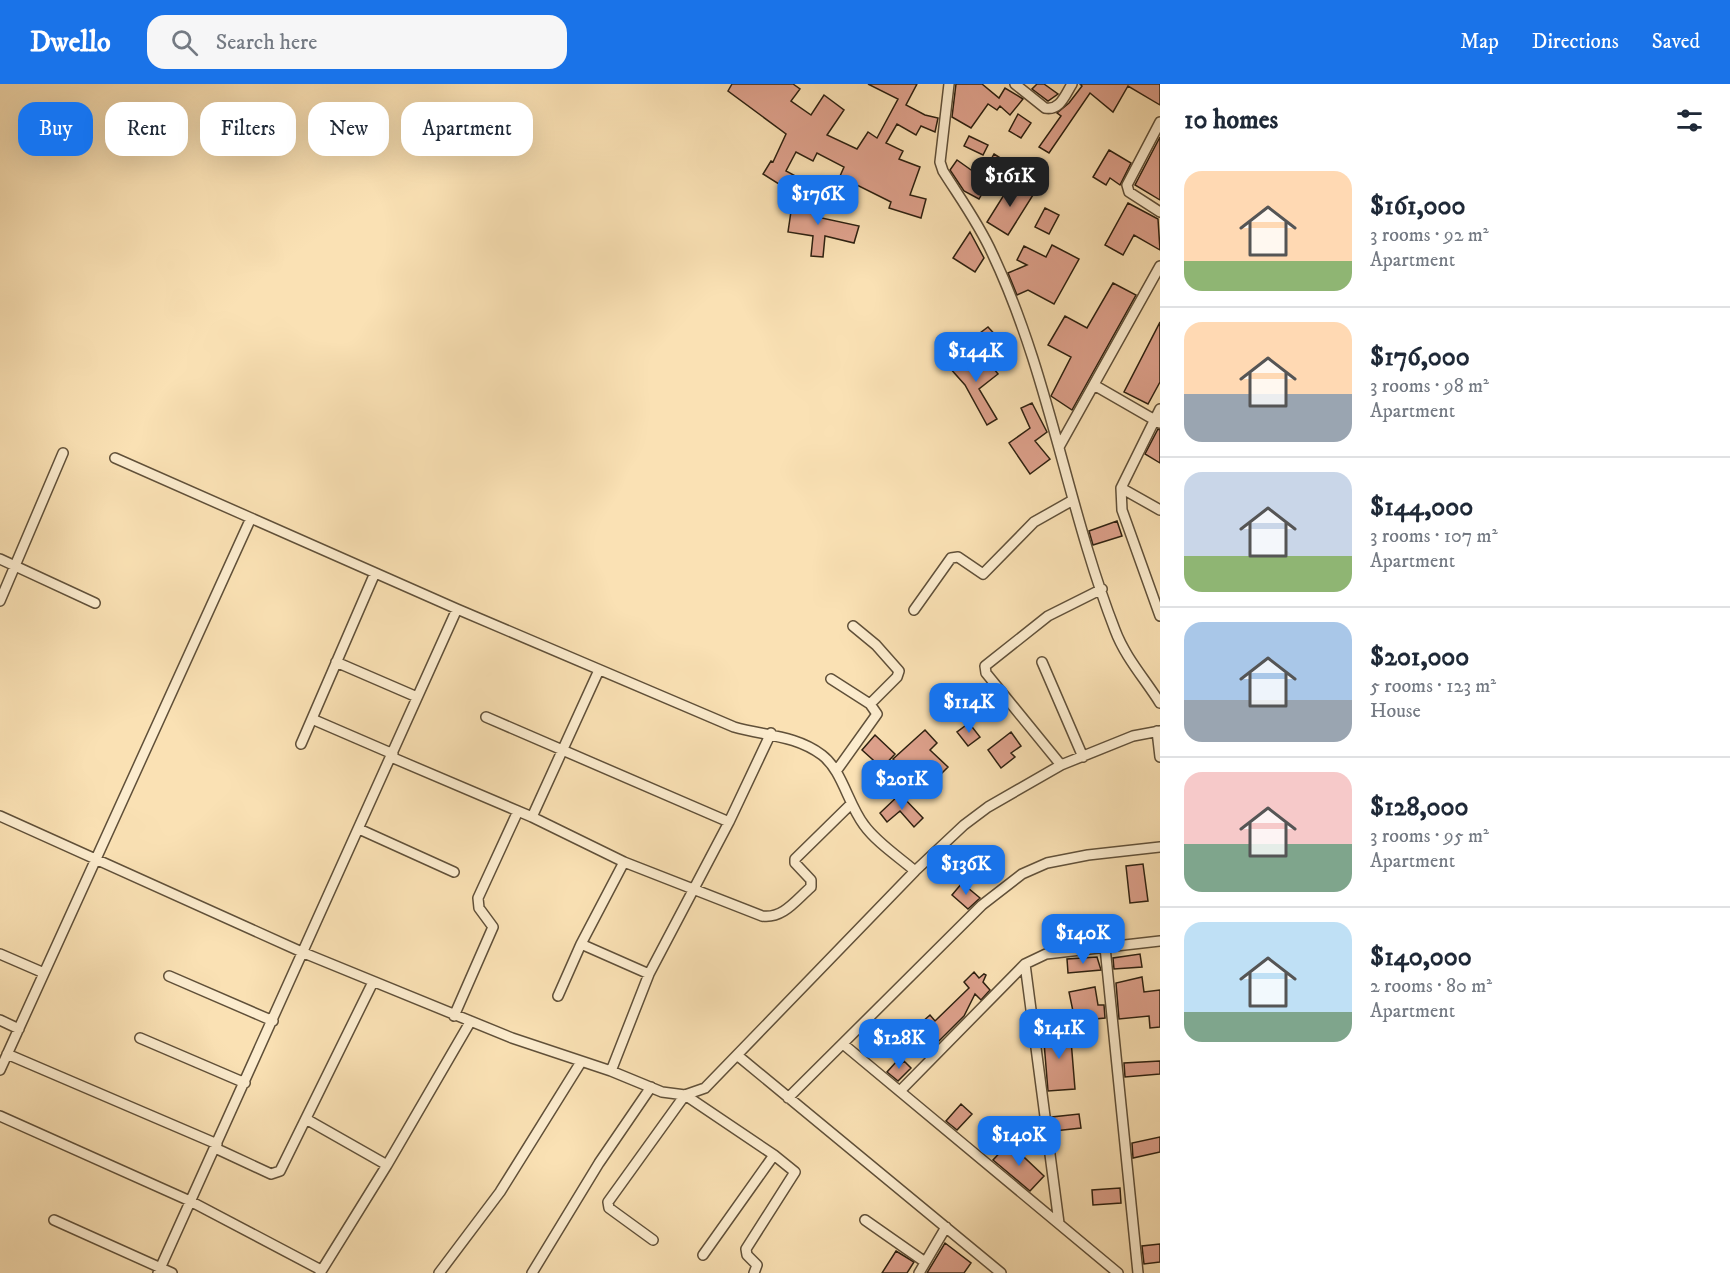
<!DOCTYPE html>
<meta charset="utf-8">
<style>
:root{--surface:#fff;--page:#f6f6f7;--text:#1f2937;--muted:#747a83;--line:#e0e1e3;--accent:#1a73e8}
body{margin:0;font-family:"IM FELL DW Pica",serif;background:var(--page);color:var(--text);height:100vh;display:flex;flex-direction:column;font-size:22px;white-space:nowrap}
*{box-sizing:border-box;margin:0}
p{font-size:20px;color:var(--muted)}
.icon{flex:none;width:33px;height:33px;fill:none;stroke:currentColor;stroke-width:2;stroke-linecap:round;stroke-linejoin:round}
.map{position:relative;flex:1;overflow:hidden}
.side{display:flex;flex-direction:column;background:var(--surface);width:570px}
.side>*{flex:none}
.banner{position:absolute;left:18px;top:18px;width:570px;height:54px;display:flex;gap:12px}
.price{position:absolute;translate:-50% -51px;padding:0 14px;border-radius:12px;background:var(--accent);color:#fff;font-size:20px;line-height:39px;filter:drop-shadow(0 2px 3px #0008)}
.price::after{content:'';position:absolute;left:50%;top:36px;width:18px;height:14px;margin-left:-9px;background:inherit;clip-path:polygon(0 0,100% 0,50% 100%)}
.price.on{background:#222;color:#fff}
ul{padding:0;list-style:none}
li{display:flex;align-items:center;gap:18px;height:150px;padding:0 24px}
li+li{border-top:2px solid var(--line)}
li span{display:grid;place-items:center;flex:none;width:168px;height:120px;border-radius:18px;color:#555}
li>.icon{margin-inline-start:auto}
span .icon{width:72px;height:72px;fill:#fffc;stroke-width:1}
li b{font-size:26px}
h2{display:flex;justify-content:space-between;align-items:center;height:72px;padding:0 24px;font-size:26px}
.chip{padding:0 21px;border-radius:18px;background:var(--surface);box-shadow:0 6px 24px #0002;font-size:21px;line-height:54px}
.chip.on{background:var(--accent);color:#fff}
header{display:flex;align-items:center;gap:36px;box-sizing:border-box;height:84px;padding:0 30px;background:var(--accent);color:#fff}
header strong{font-size:28px}
nav{display:flex;gap:33px;margin-inline-start:auto;font-size:21px}
.search{width:420px;height:54px;background:var(--page);display:flex;align-items:center;gap:15px;box-sizing:border-box;padding:0 21px;border-radius:18px;color:var(--muted);font-size:22px}
main{display:flex;flex:1;min-height:0}
.map>svg:first-child{display:block}
.building{fill:#dea18c;stroke:#2d2010;stroke-width:1.5}
.lines{fill:none;stroke-linecap:round;stroke-linejoin:round}
.minor-casing{stroke:#605039;stroke-width:12}
.minor{stroke:#fcecce;stroke-width:9}
</style>
<header>
<strong>Dwello</strong>
<div class="search"><svg class="icon" aria-label="search" viewBox="0 0 24 24"><circle cx="10" cy="10" r="6"/><path d="M15 15l6 6"/></svg>Search here</div>
<nav><a>Map</a><a>Directions</a><a>Saved</a></nav>
</header>
<main>
<div class="map">
<svg width="1160" height="1189" viewBox="0 0 1160 1189">
<rect width="100%" height="100%" fill="#fae1b4"/>
<filter id="stains"><feTurbulence type="fractalNoise" baseFrequency=".00333" numOctaves="4"/><feColorMatrix values="0 0 0 0 .2 0 0 0 0 .09 0 0 0 0 .02 0 0 0 .5 -.17"/></filter>
<radialGradient id="worn" r=".72"><stop offset=".6" stop-color="#630" stop-opacity="0"/><stop offset="1" stop-color="#630" stop-opacity=".3"/></radialGradient>
<path class="building" d="M732,0H793L800,5L791,17L811,31L824,11L844,26L827,51L857,65L868,48L877,54L898,15L868,0H917L906,21L925,31L938,34L935,48L921,42L916,51L897,40L886,59L903,67L899,75L920,83L910,111L926,115L921,134L889,124L891,118L855,100L852,108L836,101L844,83L817,69L813,77L796,68L786,87L801,95L793,109L763,90L771,77L773,78L786,50L728,7Z
M956,0H982L999,14L1005,4L1023,15L1010,31L1000,22L997,26L988,20L971,44L952,33Z
M1037,0H1044L1058,10L1048,17L1032,5Z
M1080,0H1160V21L1128,2L1113,28L1090,9L1049,69L1039,63L1061,32L1057,29L1069,19L1082,2Z
M1018,30L1031,39L1021,54L1009,47Z
M969,52L988,61L983,71L964,62Z
M1160,53V116L1135,101Z
M1109,66L1131,79L1120,101L1110,94L1106,101L1093,93Z
M994,70L1002,75L979,115L964,107L950,86L957,76L981,93Z
M1012,98L1033,111L1008,151L987,138Z
M793,114L819,120L817,133L859,142L854,159L825,152L823,173L811,172L813,152L788,148Z
M1128,119L1158,135L1160,166L1134,151L1123,171L1105,161Z
M1045,124L1059,131L1049,150L1035,143Z
M970,148L984,174L975,188L953,174Z
M1052,161L1079,175L1054,220L1028,206L1017,211L1008,189L1027,181L1017,176L1024,162L1046,173Z
M1113,199L1136,211L1072,326L1051,312L1071,273L1048,261L1065,232L1087,244Z
M1160,238V298L1148,320L1124,308Z
M988,243L1000,256L987,267L980,249Z
M964,270L975,282L986,275L998,290L979,305L997,335L987,341L965,301L949,283Z
M1032,319L1047,348L1035,357L1050,375L1030,390L1009,359L1030,344L1021,324Z
M1158,345L1160,346V379L1145,370Z
M1117,437L1122,452L1093,461L1089,447Z
M969,639L980,653L968,662L957,648Z
M925,646L937,659L930,666L948,683L925,706L893,675Z
M1011,648L1021,662L1011,669L1015,673L1001,684L988,666Z
M875,651L895,670L882,684L862,666Z
M900,710L923,734L914,743L900,727L887,738L880,729Z
M1143,780L1148,817L1130,819L1126,782Z
M962,799L980,814L968,825L952,811Z
M1140,870L1142,883L1114,885L1113,874Z
M1097,873L1101,886L1068,889L1067,875Z
M974,888L979,894L984,890L986,891L983,898L990,906L981,916L975,910L964,932L938,958L921,939L930,931L935,937L969,904L964,898Z
M1142,893L1144,908L1160,906V943L1150,944L1149,932L1119,935L1116,899Z
M1095,903L1098,921H1104L1105,934L1075,937L1069,908Z
M1070,944L1075,1005L1048,1007L1043,946Z
M898,976L901,980L904,977L911,984L898,997L887,988Z
M1160,977V990L1125,993L1124,979Z
M961,1020L972,1030L957,1046L946,1037Z
M1079,1030L1081,1044L1054,1047L1052,1033Z
M1160,1053V1068L1133,1074L1132,1059Z
M1009,1059L1044,1092L1030,1107L993,1076Z
M1120,1104L1121,1119L1093,1121L1092,1106Z
M945,1159L971,1179L964,1189H927Z
M1160,1160V1178L1144,1180L1142,1162Z
M896,1167L914,1178L907,1189H882Z"/>
<g class="lines">
<defs>
<path id="minor" d="M949,0L940,78L943,87C960,114 979,140 992,169C1049,289 1067,423 1115,546C1125,573 1145,595 1160,619
M1015,0L1045,24C1060,27 1065,11 1072,0
M1160,38L1127,101L1129,108L1160,128
M1094,301L1160,339
M1160,325L1121,404L1122,426L1160,532
M1059,363L1160,182
M115,374L457,525L734,643C765,652 795,651 822,671C842,686 848,720 864,741C877,759 899,773 915,787
M1121,404L1160,426
M0,475L95,519
M0,517L63,369
M914,526L951,474L958,473L983,490L1034,438L1073,416
M853,542L876,561L899,587L897,593L870,620
M336,578L417,613
M1042,578L1083,673
M831,595L870,620L877,630L837,686
M486,633L729,738
M312,635L393,670
M1157,647L1160,673
M301,660L375,489
M391,673L532,733L624,778L762,832C783,835 796,816 811,803V796L795,779V775L850,721
M1061,681L986,589L985,582L1048,532L1102,505
M0,732L304,869L512,954L611,987L662,1008L685,1011L705,1004L915,787L964,741L988,723L1061,681L1133,652L1160,647
M532,733L599,586
M359,745L454,788
M581,860L649,890
M1105,863L1138,1189
M0,870L44,889
M1025,880L1059,1139
M169,892L273,937
M558,912L581,860L624,778
M454,932L493,843L479,824L478,814L518,727
M0,936L19,945
M140,954L245,999
M843,960L1118,1189
M7,970L217,1060
M737,971L1001,1189
M0,986L251,434
M611,987L649,890L729,738L771,649
M900,1007L1025,880L1046,870L1160,857
M788,1014L982,821L1022,790L1047,779L1088,771L1160,763
M0,1032L190,1117L321,1186
M306,1035L387,1081
M215,1064L271,1090L280,1087L373,898
M54,1136L172,1189
M865,1136L925,1178
M653,1156L609,1124L608,1118L685,1011L774,1071L795,1088L746,1165L747,1171L757,1181L754,1189
M703,1171L774,1071
M158,1189L457,525
M320,1189L387,1081L469,940
M439,1189L500,1108L581,978
M532,1189L599,1079L651,1003
M919,1189L946,1143"/>
</defs>
<use href="#minor" class="minor-casing"/>
<use href="#minor" class="minor"/>
</g>
<rect width="100%" height="100%" filter="url(#stains)"/>
<rect width="100%" height="100%" fill="url(#worn)"/>
</svg>
<b class="price on" style="left:1010px;top:124px">$161K</b>
<b class="price" style="left:818px;top:142px">$176K</b>
<b class="price" style="left:976px;top:299px">$144K</b>
<b class="price" style="left:969px;top:650px">$114K</b>
<b class="price" style="left:902px;top:727px">$201K</b>
<b class="price" style="left:966px;top:812px">$136K</b>
<b class="price" style="left:1083px;top:881px">$140K</b>
<b class="price" style="left:1059px;top:976px">$141K</b>
<b class="price" style="left:899px;top:986px">$128K</b>
<b class="price" style="left:1019px;top:1083px">$140K</b>
<div class="banner">
<a class="chip on">Buy</a>
<a class="chip">Rent</a>
<a class="chip">Filters</a>
<a class="chip">New</a>
<a class="chip">Apartment</a>
</div>
</div>
<section class="side">
<h2>10 homes<svg class="icon" aria-label="filters" viewBox="0 0 24 24"><path d="M4 7h16M4 17h16"/><circle cx="9" cy="7" r="2"/><circle cx="15" cy="17" r="2"/></svg></h2>
<ul>
<li><span style="background:linear-gradient(#ffd9b3 75%,#8fb573 0)"><svg class="icon" aria-label="home" viewBox="0 0 24 24"><path d="M3 11l9-7 9 7M6 9v11h12V9"/></svg></span><div><b>$161,000</b><p>3 rooms · 92 m²</p><p>Apartment</p></div></li>
<li><span style="background:linear-gradient(#ffd9b3 60%,#9aa5b1 0)"><svg class="icon" aria-label="home" viewBox="0 0 24 24"><path d="M3 11l9-7 9 7M6 9v11h12V9"/></svg></span><div><b>$176,000</b><p>3 rooms · 98 m²</p><p>Apartment</p></div></li>
<li><span style="background:linear-gradient(#c9d6e8 70%,#8fb573 0)"><svg class="icon" aria-label="home" viewBox="0 0 24 24"><path d="M3 11l9-7 9 7M6 9v11h12V9"/></svg></span><div><b>$144,000</b><p>3 rooms · 107 m²</p><p>Apartment</p></div></li>
<li><span style="background:linear-gradient(#a9c7e8 65%,#9aa5b1 0)"><svg class="icon" aria-label="home" viewBox="0 0 24 24"><path d="M3 11l9-7 9 7M6 9v11h12V9"/></svg></span><div><b>$201,000</b><p>5 rooms · 123 m²</p><p>House</p></div></li>
<li><span style="background:linear-gradient(#f6c9c9 60%,#7fa58c 0)"><svg class="icon" aria-label="home" viewBox="0 0 24 24"><path d="M3 11l9-7 9 7M6 9v11h12V9"/></svg></span><div><b>$128,000</b><p>3 rooms · 95 m²</p><p>Apartment</p></div></li>
<li><span style="background:linear-gradient(#bfe0f5 75%,#7fa58c 0)"><svg class="icon" aria-label="home" viewBox="0 0 24 24"><path d="M3 11l9-7 9 7M6 9v11h12V9"/></svg></span><div><b>$140,000</b><p>2 rooms · 80 m²</p><p>Apartment</p></div></li>
</ul>
</section>
</main>
